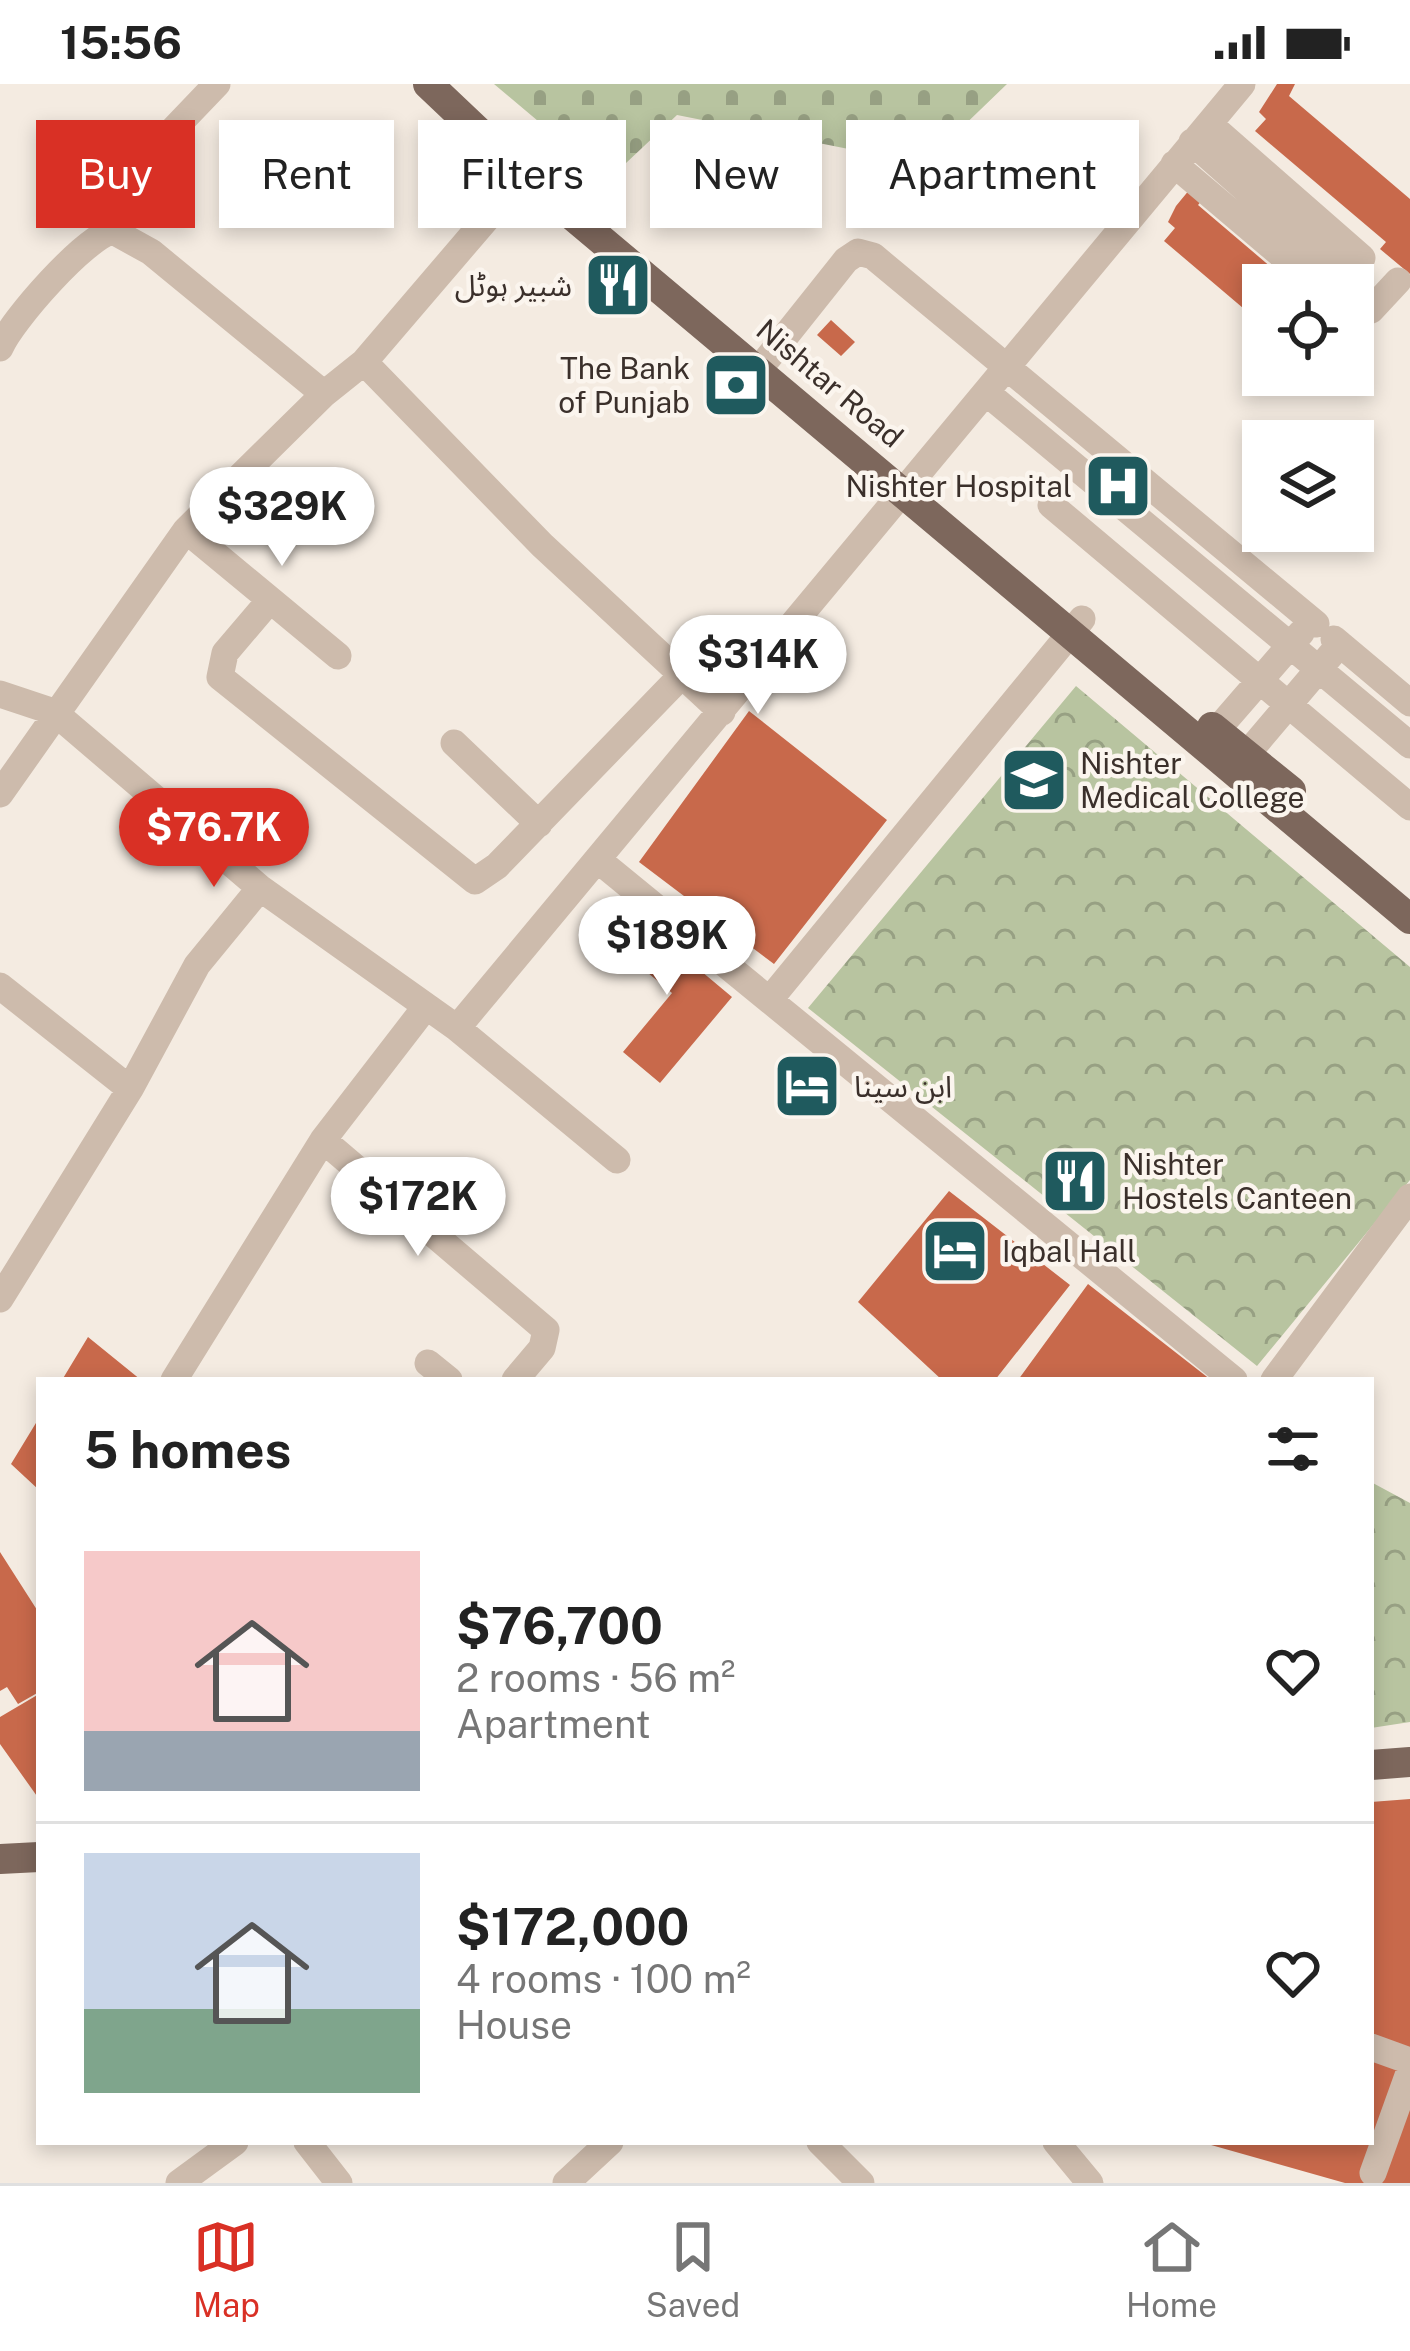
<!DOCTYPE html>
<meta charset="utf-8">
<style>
:root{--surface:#fff;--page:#f2f2f2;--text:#222;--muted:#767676;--line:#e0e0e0;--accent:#d93025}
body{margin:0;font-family:"Public Sans","Noto Sans Arabic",sans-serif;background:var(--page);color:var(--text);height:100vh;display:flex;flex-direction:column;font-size:45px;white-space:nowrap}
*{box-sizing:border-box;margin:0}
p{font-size:39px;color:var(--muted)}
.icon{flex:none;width:66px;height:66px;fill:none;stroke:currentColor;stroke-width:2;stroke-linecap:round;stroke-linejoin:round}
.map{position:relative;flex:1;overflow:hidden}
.panel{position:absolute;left:36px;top:1293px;width:1338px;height:768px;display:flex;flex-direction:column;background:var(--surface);border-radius:0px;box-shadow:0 6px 18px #0003}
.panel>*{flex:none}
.guide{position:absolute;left:36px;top:36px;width:1338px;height:108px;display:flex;gap:24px}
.controls{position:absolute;left:1242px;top:180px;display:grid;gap:24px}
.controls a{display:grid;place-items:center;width:132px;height:132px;border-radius:0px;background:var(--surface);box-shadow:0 6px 18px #0003;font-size:60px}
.price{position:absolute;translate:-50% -102px;padding:0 27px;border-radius:42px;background:#fff;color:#222;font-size:39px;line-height:78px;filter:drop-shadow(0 3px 6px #0008)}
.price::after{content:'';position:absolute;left:50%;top:72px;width:36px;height:27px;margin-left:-18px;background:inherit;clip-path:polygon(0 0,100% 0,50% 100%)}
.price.selected{background:var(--accent);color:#fff}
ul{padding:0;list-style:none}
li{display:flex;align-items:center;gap:36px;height:300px;padding:0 48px}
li+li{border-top:3px solid var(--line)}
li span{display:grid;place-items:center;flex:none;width:336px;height:240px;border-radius:0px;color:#555}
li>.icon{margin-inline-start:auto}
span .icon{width:144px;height:144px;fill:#fffc;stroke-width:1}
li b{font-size:51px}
h2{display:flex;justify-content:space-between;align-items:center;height:144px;padding:0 48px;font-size:51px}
.chip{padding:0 42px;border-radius:0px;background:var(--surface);box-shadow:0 6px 18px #0003;font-size:42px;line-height:108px}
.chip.selected{background:var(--accent);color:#fff}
.status{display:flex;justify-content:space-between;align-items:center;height:84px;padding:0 60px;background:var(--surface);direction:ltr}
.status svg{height:33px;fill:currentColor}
.tab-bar{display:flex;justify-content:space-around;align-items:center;height:168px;border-top:3px solid var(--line);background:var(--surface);font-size:33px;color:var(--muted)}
.tab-bar a{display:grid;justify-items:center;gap:6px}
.tab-bar .selected{color:var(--accent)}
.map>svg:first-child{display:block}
.cemetery{fill:url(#cemetery-stones)}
.park{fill:url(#park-crowns)}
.building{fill:#c8694b}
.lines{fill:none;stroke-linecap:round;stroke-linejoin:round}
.minor{stroke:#cdbbac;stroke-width:27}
.major{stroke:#7d675c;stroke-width:30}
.labels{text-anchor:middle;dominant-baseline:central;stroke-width:9;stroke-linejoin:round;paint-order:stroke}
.poi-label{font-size:30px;fill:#3b302b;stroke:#fbf5ee;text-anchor:start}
.street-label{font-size:30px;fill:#3b302b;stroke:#fbf5ee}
</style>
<div class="status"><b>15:56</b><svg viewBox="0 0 49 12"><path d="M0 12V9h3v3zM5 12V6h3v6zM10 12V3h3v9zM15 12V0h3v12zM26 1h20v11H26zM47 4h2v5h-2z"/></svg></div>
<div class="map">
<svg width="1410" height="2099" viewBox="0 0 1410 2099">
<defs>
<pattern id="cemetery-stones" width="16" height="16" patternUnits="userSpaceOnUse" patternTransform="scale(3)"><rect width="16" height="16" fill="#b8c4a0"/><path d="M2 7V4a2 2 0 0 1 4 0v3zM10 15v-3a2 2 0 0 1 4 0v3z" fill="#97a083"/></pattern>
<pattern id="park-crowns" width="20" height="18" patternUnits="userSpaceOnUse" patternTransform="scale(3)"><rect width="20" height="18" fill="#b8c4a0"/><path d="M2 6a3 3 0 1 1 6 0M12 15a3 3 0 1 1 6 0" fill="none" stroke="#97a083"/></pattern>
</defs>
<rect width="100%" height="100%" fill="#f4ebe1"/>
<path class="cemetery" d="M494,0H1007L924,80L677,31L608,96Z"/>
<path class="park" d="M1076,602L1410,883V1096L1257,1282L808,924Z
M1371,1398L1410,1419V1638L1371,1644Z"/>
<path class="building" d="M1277,0H1295L1289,12L1410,115V190L1380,165L1386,158L1255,47L1266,35L1259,28Z
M1190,105L1203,115L1198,121L1292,201H1263V241L1164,157L1175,144L1168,138L1176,122Z
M831,236L855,258L841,272L817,251Z
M749,627L887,736L774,880L639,778Z
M628,826L732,913L660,999L623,968L672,909L605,853Z
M949,1107L1070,1201L995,1296H942L858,1218Z
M1088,1200L1211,1296H1018Z
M88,1253L141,1296H62Z
M39,1334V1406L11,1380Z
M0,1468L39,1529V1608L18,1620L7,1603L0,1607Z
M39,1610V1715L0,1660V1633Z
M1410,1715V2099H1345L1204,2059L1371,2058V1718Z"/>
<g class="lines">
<path class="minor" d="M1192,58L1345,193L1362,174L1209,40
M1174,80L1317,201
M106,116L217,0
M1353,227L1371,226L1398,197
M0,264C11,237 86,152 113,147L151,168L324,310
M768,274L846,176L858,168L873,172L1316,540
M364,278L542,461L722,628
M988,310L1410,661
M1051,421L1410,723
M186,446L338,572
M270,516L225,569L220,593L475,797L497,782L683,590
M1334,555L1410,619
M0,610L54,628L260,804L457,944L617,1076
M1216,647L1301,549
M454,659L539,740
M1235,684L1340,560
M0,710L186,446L324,310L364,278L524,91
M598,776L1234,1296
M0,902L130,1005
M771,914L1082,535
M457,944L1242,0
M323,1056L546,1246L542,1264L515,1296
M0,1215L130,1005L197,881L260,804
M428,1279L449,1296
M174,1296L323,1056L424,925
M1274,1296L1410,1113
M1371,1963L1410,1977
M307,2058L339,2099
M820,2058L861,2099
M1056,2058L1090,2099
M1373,2089L1410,1986
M179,2099L235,2058
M566,2099L610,2058"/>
<path class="major" d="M428,0L524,91L1410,835
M1212,643L1291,707
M1371,1681L1410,1678
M0,1775L39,1773"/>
</g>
<defs>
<symbol id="restaurant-square" viewBox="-11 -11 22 22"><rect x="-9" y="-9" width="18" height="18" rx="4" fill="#1f5a5e" stroke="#fbf5ee"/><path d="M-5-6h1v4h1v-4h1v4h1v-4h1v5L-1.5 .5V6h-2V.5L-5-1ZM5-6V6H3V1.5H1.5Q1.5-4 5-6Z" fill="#fff"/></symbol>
<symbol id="bank-square" viewBox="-11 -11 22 22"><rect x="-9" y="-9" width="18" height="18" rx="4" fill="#1f5a5e" stroke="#fbf5ee"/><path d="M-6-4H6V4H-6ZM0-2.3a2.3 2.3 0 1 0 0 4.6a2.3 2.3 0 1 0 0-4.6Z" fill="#fff"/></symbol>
<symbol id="hospital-square" viewBox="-11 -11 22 22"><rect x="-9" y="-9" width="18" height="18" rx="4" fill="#1f5a5e" stroke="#fbf5ee"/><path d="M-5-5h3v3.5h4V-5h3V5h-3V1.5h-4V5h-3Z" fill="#fff"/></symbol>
<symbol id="university-square" viewBox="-11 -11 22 22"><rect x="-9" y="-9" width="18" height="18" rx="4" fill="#1f5a5e" stroke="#fbf5ee"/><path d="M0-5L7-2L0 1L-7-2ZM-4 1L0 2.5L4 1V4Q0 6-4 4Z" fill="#fff"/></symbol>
<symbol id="hotel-square" viewBox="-11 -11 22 22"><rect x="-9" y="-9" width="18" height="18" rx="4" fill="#1f5a5e" stroke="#fbf5ee"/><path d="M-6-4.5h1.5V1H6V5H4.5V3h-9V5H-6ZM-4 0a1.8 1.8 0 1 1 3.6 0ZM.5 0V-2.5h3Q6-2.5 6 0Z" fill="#fff"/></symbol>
</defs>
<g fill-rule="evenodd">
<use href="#restaurant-square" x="580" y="163" width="76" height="76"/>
<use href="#bank-square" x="698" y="263" width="76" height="76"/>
<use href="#hospital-square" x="1080" y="364" width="76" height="76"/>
<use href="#university-square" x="996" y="658" width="76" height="76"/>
<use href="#hotel-square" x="769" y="964" width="76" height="76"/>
<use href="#restaurant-square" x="1037" y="1059" width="76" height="76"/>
<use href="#hotel-square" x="917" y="1129" width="76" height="76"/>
</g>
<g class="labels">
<g class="poi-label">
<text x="572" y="201" text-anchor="end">شبیر ہوٹل</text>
<text x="690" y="284" text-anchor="end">The Bank<tspan x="690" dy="34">of Punjab</tspan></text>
<text x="1072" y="402" text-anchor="end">Nishter Hospital</text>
<text x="1080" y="679">Nishter<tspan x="1080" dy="34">Medical College</tspan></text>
<text x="854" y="1002">ابن سینا</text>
<text x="1122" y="1080">Nishter<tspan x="1122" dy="34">Hostels Canteen</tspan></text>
<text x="1002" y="1167">Iqbal Hall</text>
</g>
<g class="street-label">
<text transform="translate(830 299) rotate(40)">Nishtar Road</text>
</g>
</g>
</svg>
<div class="controls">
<a><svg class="icon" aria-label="locate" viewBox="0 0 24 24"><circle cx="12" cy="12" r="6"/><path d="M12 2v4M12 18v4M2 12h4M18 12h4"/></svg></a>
<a><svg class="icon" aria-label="layers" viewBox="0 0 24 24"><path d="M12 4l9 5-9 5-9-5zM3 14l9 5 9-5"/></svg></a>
</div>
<b class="price" style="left:282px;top:485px">$329K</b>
<b class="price" style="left:758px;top:633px">$314K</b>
<b class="price selected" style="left:214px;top:806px">$76.7K</b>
<b class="price" style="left:667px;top:914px">$189K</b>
<b class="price" style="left:418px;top:1175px">$172K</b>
<div class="guide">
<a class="chip selected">Buy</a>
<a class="chip">Rent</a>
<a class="chip">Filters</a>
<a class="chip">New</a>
<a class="chip">Apartment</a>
</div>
<section class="panel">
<h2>5 homes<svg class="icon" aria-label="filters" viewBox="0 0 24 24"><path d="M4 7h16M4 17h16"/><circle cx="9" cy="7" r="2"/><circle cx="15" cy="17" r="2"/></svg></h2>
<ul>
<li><span style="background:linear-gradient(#f6c9c9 75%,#9aa5b1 0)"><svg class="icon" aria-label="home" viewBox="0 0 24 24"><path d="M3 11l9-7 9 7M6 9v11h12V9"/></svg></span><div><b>$76,700</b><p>2 rooms · 56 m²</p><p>Apartment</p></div><svg class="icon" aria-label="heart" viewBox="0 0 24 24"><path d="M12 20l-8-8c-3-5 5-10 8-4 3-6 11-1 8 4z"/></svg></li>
<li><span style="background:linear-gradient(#c9d6e8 65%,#7fa58c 0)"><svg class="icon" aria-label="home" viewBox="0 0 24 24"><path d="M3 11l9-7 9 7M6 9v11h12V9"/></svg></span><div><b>$172,000</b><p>4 rooms · 100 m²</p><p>House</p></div><svg class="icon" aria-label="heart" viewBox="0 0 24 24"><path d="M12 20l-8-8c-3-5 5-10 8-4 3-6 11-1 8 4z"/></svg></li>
</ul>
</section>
</div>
<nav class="tab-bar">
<a class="selected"><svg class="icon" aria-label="map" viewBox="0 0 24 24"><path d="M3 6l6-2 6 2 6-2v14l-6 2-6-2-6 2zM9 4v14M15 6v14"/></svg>Map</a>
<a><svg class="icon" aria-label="saved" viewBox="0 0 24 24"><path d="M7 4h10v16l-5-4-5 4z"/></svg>Saved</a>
<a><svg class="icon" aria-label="home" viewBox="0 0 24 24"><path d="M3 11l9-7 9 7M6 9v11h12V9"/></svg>Home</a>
</nav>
